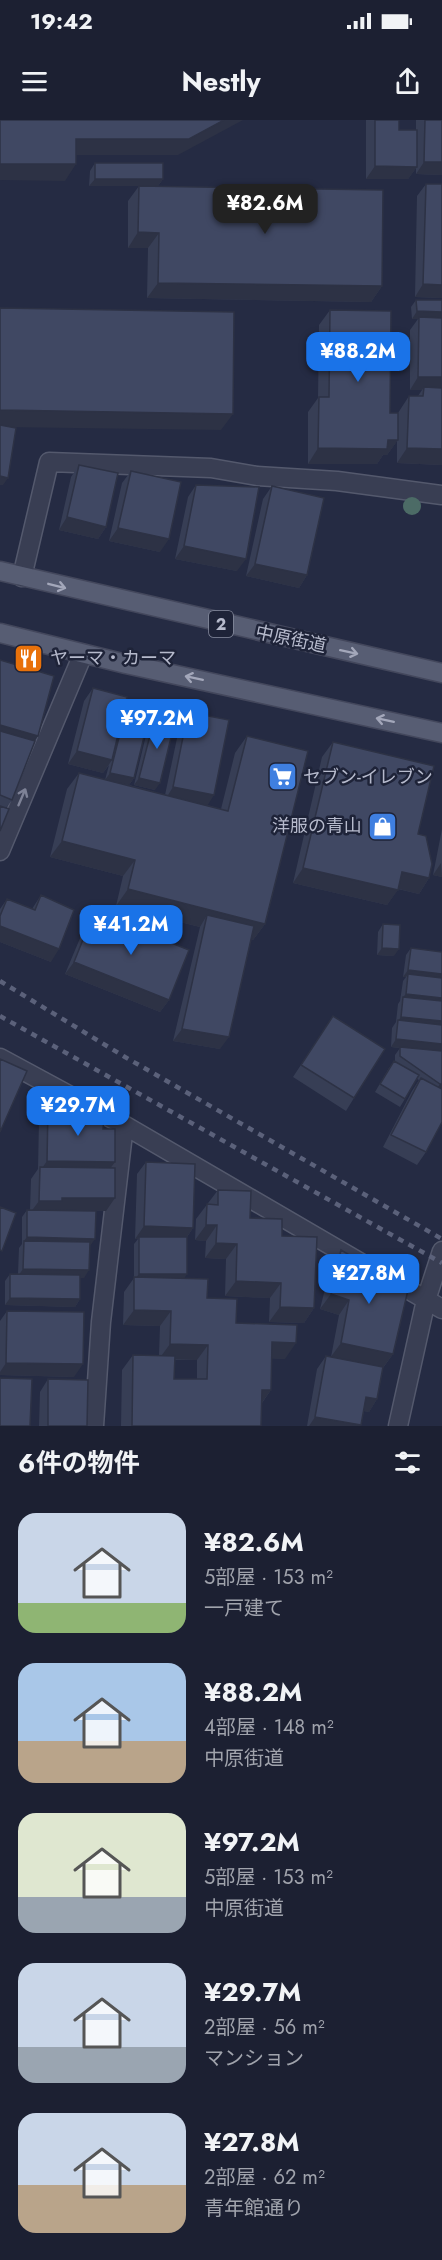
<!DOCTYPE html>
<html lang="ja">
<meta charset="utf-8">
<style>
:root{--surface:#1c2032;--page:#25283a;--text:#f1f3f6;--muted:#a0a3ac;--accent:#1a73e8}
body{margin:0;font-family:Jost,"Noto Sans JP",sans-serif;background:var(--page);color:var(--text);height:100vh;display:flex;flex-direction:column;font-size:22px;white-space:nowrap}
*{box-sizing:border-box;margin:0}
p{font-size:20px;color:var(--muted)}
.icon{flex:none;width:33px;height:33px;fill:none;stroke:currentColor;stroke-width:2;stroke-linecap:round;stroke-linejoin:round}
.map{position:relative;height:1306px;overflow:hidden}
.sheet{display:flex;flex-direction:column;background:var(--surface);flex:1}
.sheet>*{flex:none}
.price{position:absolute;translate:-50% -51px;padding:0 14px;border-radius:12px;background:var(--accent);color:#fff;font-size:20px;line-height:39px;filter:drop-shadow(0 2px 3px #0008)}
.price::after{content:'';position:absolute;left:50%;top:36px;width:18px;height:14px;margin-left:-9px;background:inherit;clip-path:polygon(0 0,100% 0,50% 100%)}
.price.selected{background:#222;color:#fff}
ul{padding:0;list-style:none}
li{display:flex;align-items:center;gap:18px;height:150px;padding:0 18px}
li span{display:grid;place-items:center;flex:none;width:168px;height:120px;border-radius:18px;color:#555}
li>.icon{margin-inline-start:auto}
span .icon{width:72px;height:72px;fill:#fffc;stroke-width:1}
li b{font-size:26px}
h2{display:flex;justify-content:space-between;align-items:center;height:72px;padding:0 18px;font-size:26px}
.status{display:flex;justify-content:space-between;align-items:center;height:42px;padding:0 30px;background:var(--surface);direction:ltr}
.status svg{height:16px;fill:currentColor}
header{display:flex;justify-content:space-between;align-items:center;height:78px;padding:0 18px;background:var(--surface);font-size:27px;font-weight:700}
.map>svg:first-child{display:block}
.lines{fill:none;stroke-linecap:round;stroke-linejoin:round}
.minor-casing{stroke:#54596d;stroke-width:21}
.major-casing{stroke:#43475c;stroke-width:21}
.minor{stroke:#393e53;stroke-width:18}
.major{stroke:#575d73;stroke-width:18}
.rail{stroke:#5b617a;stroke-width:4.5;stroke-dasharray:6 6;stroke-linecap:butt}
.tree{fill:#4c6b66}
.wall{fill:#373e55;fill-rule:evenodd}
.shaded-wall{fill:#2d3245}
.building{fill:#404863;stroke:#2d3245;stroke-width:1.5}
.oneway{stroke:#a3a7ba}
.oneway2{stroke:#7e8296}
.labels{text-anchor:middle;dominant-baseline:central;stroke-width:5;stroke-linejoin:round;paint-order:stroke}
.shield{fill:#1e2338;stroke:#888da0;stroke-width:1.5}
.shield-label{font-size:16px;font-weight:bold;fill:#b6bacc}
.street-label{font-size:18px;fill:#b6bacc;stroke:#1e2338}
.poi-label{font-size:18px;fill:#b6bacc;stroke:#1e2338;text-anchor:start}
</style>
<div class="status"><b>19:42</b><svg viewBox="0 0 49 12"><path d="M0 12V9h3v3zM5 12V6h3v6zM10 12V3h3v9zM15 12V0h3v12zM26 1h20v11H26zM47 4h2v5h-2z"/></svg></div>
<header><svg class="icon" aria-label="menu" viewBox="0 0 24 24"><path d="M4 6h16M4 12h16M4 18h16"/></svg>Nestly<svg class="icon" aria-label="share" viewBox="0 0 24 24"><path d="M12 15V3M7 8l5-5 5 5M5 13v7h14v-7"/></svg></header>
<div class="map">
<svg width="442" height="1306" viewBox="0 0 442 1306">
<rect width="100%" height="100%" fill="#252b43"/>
<g class="lines">
<defs>
<path id="minor" d="M22,457L49,342L211,348L257,356L337,361L442,375
M0,731L83,534
M0,938L124,1005L361,1143
M388,1158L442,1189
M94,1306L101,1202L124,1005
M398,1306L426,1180L442,1131"/>
<path id="major" d="M0,451L442,553
M0,513L126,544L442,613"/>
</defs>
<use href="#minor" class="minor-casing"/>
<use href="#major" class="major-casing"/>
<use href="#minor" class="minor"/>
<use href="#major" class="major"/>
<path class="rail" d="M0,861L125,937L442,1119
M0,896L442,1143"/>
</g>
<circle class="tree" cx="412" cy="386" r="9"/>
<path class="wall" d="M366,0H399V10H416V0H442V55L416,54V48L408,59H366Z
M95,43L163,59L158,66L382,166L371,182L147,178L148,128H128V81L139,66H89L90,51Z
M426,64H442V178L415,177L417,76Z
M416,180H442V345L397,343V321L387,335H383L377,344H308V292L318,278L319,205L330,190L390,293H398L409,276H418L422,270H410V210L418,199H412L411,187Z
M79,345L106,407L98,419L59,410L71,357Z
M131,351L160,432L109,421L122,363Z
M196,365L237,451L175,439L188,377Z
M272,366L307,455L299,468L246,456L263,379Z
M0,540L38,616L35,621L12,680L6,688L0,711Z
M93,568L125,588L127,586L134,658L129,665L165,675L180,604L188,592L207,685L221,689L235,633L247,616L265,804L253,820L251,819L220,929L173,921L200,807L116,786L123,756L50,737L67,669L79,653L105,660L109,645L103,653L68,644L84,581Z
M155,596V670L134,665L149,603Z
M333,622L418,714L429,758L419,774L398,769L387,785L293,763L322,637Z
M442,709V757L433,755Z
M41,775L51,842L0,822V789L7,779L32,789Z
M94,792L169,880L160,892L65,854L86,804Z
M383,804L394,836L377,835L378,812Z
M411,828L442,832V1002L426,1032L417,1045L383,1027L412,971L419,960L417,959L400,987L375,972L389,948L395,941V935L400,928L391,927L392,908L396,902L398,884L400,881L403,861L406,857H403L406,835Z
M333,896L354,978L346,991L293,957Z
M48,988L86,998L103,1009L110,1048L106,1091L55,1090L90,1126L84,1158H80V1179L75,1187L5,1185V1161L10,1154H18L19,1128L22,1124V1097L27,1090H30L31,1059L38,1049L39,1000Z
M146,1042L193,1108L187,1117L184,1158L236,1203L285,1239L271,1238V1270L262,1283L261,1306H121L122,1250L133,1235H159L160,1206L123,1205L124,1172L134,1158V1124L138,1119H135L137,1054ZM175,1240H197V1259H174Z
M218,1070L250,1098L282,1116L314,1188L304,1203L269,1202L270,1178L225,1176L226,1139L205,1138L206,1121L195,1120L196,1099Z
M341,1130L393,1234L383,1248L377,1279L369,1292L364,1291L360,1306H307L317,1249L326,1236L331,1237L339,1195L320,1189L331,1145Z
M7,1191L74,1257L0,1255V1201Z
M48,1259L87,1306H39L40,1272Z"/>
<path class="shaded-wall" d="M224,0H243L178,35H65L76,19Z
M424,42H442V55L416,54Z
M0,44H76L65,61L0,60Z
M375,46L417,47L408,59H366Z
M95,59H163L158,66H89Z
M138,112L159,113L148,128H128Z
M158,163L382,166L371,182L147,178Z
M423,164L442,165V178L415,177Z
M417,191L442,192V199H412Z
M418,257H442V270L424,267L422,270H410Z
M0,290L233,294L221,310L0,307Z
M388,320H398L387,335H383L377,344H308L318,328Z
M407,328L442,329V345L397,343Z
M0,356L8,358L3,365H0Z
M67,397L106,407L98,419L59,410Z
M118,408L169,419L160,432L109,421Z
M184,426L246,439L237,451L175,439Z
M255,444L307,455L299,468L246,456Z
M0,605L38,616L26,633L0,626Z
M77,631L112,640L103,653L68,644Z
M110,653L134,658L129,665L105,660Z
M139,658L160,663L155,670L134,665Z
M173,667L214,675L206,688L165,680Z
M62,721L135,740L123,756L50,737Z
M441,743L442,757L433,755Z
M303,748L398,770L387,785L293,763Z
M402,752L429,758L419,774L391,767Z
M128,769L265,804L253,820L205,808L207,795L200,807L116,786Z
M0,806L59,829L51,842L0,822Z
M382,828L399,829L394,836L377,835Z
M74,842L169,880L160,892L65,854Z
M408,850L442,854V862L408,854L406,857H403Z
M406,874L442,878V886L403,877Z
M401,897L442,901V909L397,902Z
M182,909L229,917L220,929L173,921Z
M396,919L442,924V932L391,927Z
M440,964H442V972L435,971Z
M47,1041L115,1042L106,1054L40,1051Z
M62,1078H115L106,1091L55,1090L53,1093H30L39,1081Z
M206,1105H217L206,1121L195,1120Z
M144,1106L193,1108L184,1121L139,1117L138,1119H135Z
M27,1117L95,1119L90,1126L24,1125V1121Z
M216,1123L237,1124L226,1139L205,1138Z
M23,1149L89,1150L84,1158L18,1156Z
M139,1154H187L182,1162L133,1161Z
M236,1161L281,1163L270,1178L225,1176Z
M331,1174L349,1180L339,1195L320,1189Z
M10,1178L80,1179L75,1187L5,1185Z
M280,1187L314,1188L304,1203L269,1202Z
M134,1190L171,1191L160,1206L123,1205Z
M272,1222L296,1223L285,1239L261,1238Z
M341,1223L393,1234L382,1249L330,1238Z
M170,1224L208,1225L197,1240L159,1239Z
M6,1243L83,1244L74,1257L0,1255V1252Z
M262,1270H271L260,1285Z
M366,1277L377,1279L369,1292L358,1290Z
M315,1297L361,1305L360,1306H309Z"/>
<path class="building" d="M0,0H224L189,19H76V44H0Z
M375,0H399V10H417V47L375,46Z
M425,0H442V42H424Z
M95,43H163V59H95Z
M426,64H442V165L423,164Z
M139,66L383,70L382,166L158,163L159,113L138,112Z
M416,180H442V192L417,191Z
M0,188L234,192L233,294L0,290Z
M330,190L391,191L390,293H398V320H388L387,329L318,328L319,277H329Z
M419,197L442,198V257H418Z
M424,267L442,268V329L407,328L409,276H423Z
M0,305L16,308L8,358L0,356Z
M79,345L118,353L106,407L67,397Z
M131,351L181,362L169,419L118,408Z
M196,365L259,367L246,439L184,426Z
M272,366L324,378L307,455L255,444Z
M0,540L54,556L38,616L0,605Z
M93,568L127,577L112,640L77,631Z
M127,586L150,592L134,658L110,653Z
M188,592L229,600L214,675L173,667Z
M155,596L175,601L160,663L139,658Z
M0,611L35,621L12,680L0,675Z
M247,616L308,631L265,804L128,769L135,740L62,721L79,653L228,691Z
M333,622L434,646L418,714L426,716L432,744L429,758L402,752L398,770L303,748Z
M0,686L9,689L0,711Z
M41,775L74,790L59,829L0,806V796L7,779L35,790Z
M94,792L189,830L169,880L74,842Z
M207,795L254,806L229,917L182,909Z
M383,804L400,805L399,829L382,828Z
M411,828L442,832V854L408,850Z
M408,854L442,858V878L406,874Z
M403,877L442,881V901L401,897Z
M333,896L385,929L354,978L301,945Z
M398,900L442,905V924L396,919Z
M400,927L442,931V964H440L400,936Z
M0,939L27,951L0,1012Z
M394,941L419,955L405,979L380,964Z
M421,958L442,969V1002L426,1032L391,1015Z
M48,988H86V998L104,999L103,1009H115V1042L47,1041Z
M146,1042L195,1044L193,1108L144,1106Z
M40,1047L115,1048V1078H62V1081H39Z
M218,1070L251,1071L250,1098L282,1099V1116L317,1117L314,1188L280,1187L281,1163L236,1161L237,1124L216,1123L217,1105H206L207,1084L218,1085Z
M0,1087L16,1093L2,1131L0,1130Z
M27,1090L96,1091L95,1119L27,1117Z
M139,1117H187V1154H139Z
M24,1121L90,1122L89,1150L23,1149Z
M341,1130L408,1170L393,1234L341,1223L349,1180L331,1174Z
M10,1154L80,1155V1179L10,1178Z
M134,1157L208,1159L207,1178L237,1179L236,1203L297,1205L296,1223L272,1222L271,1270H262L261,1306H132L133,1235L175,1236L174,1259H207L208,1225L170,1224L171,1191L134,1190Z
M7,1191L84,1192L83,1244L6,1243Z
M326,1236L383,1247L377,1279L366,1277L361,1305L315,1297Z
M0,1258L32,1259L30,1306H0Z
M48,1259L88,1260L87,1306H48Z"/>
<defs><path id="oneway-shaft" d="M-6 0H5M1.5-3L5.5 0L1.5 3" fill="none" stroke-width="1.6" stroke-linecap="round" stroke-linejoin="round" transform="scale(1.5)"/></defs>
<g class="oneway">
<use href="#oneway-shaft" transform="translate(57 466) rotate(14)"/>
<use href="#oneway-shaft" transform="translate(349 532) rotate(12)"/>
<use href="#oneway-shaft" transform="translate(194 558) rotate(-168)"/>
<use href="#oneway-shaft" transform="translate(385 600) rotate(-168)"/>
</g>
<use class="oneway2" href="#oneway-shaft" transform="translate(22 677) rotate(-67)"/>
<defs>
<symbol id="restaurant-square" viewBox="-11 -11 22 22"><rect x="-9" y="-9" width="18" height="18" rx="4" fill="#e8710a" stroke="#1e2338"/><path d="M-5-6h1v4h1v-4h1v4h1v-4h1v5L-1.5 .5V6h-2V.5L-5-1ZM5-6V6H3V1.5H1.5Q1.5-4 5-6Z" fill="#fff"/></symbol>
<symbol id="supermarket-square" viewBox="-11 -11 22 22"><rect x="-9" y="-9" width="18" height="18" rx="4" fill="#3f7fe0" stroke="#1e2338"/><path d="M-6-5.5h2.5l.6 2H6L4.5 2H-2.5L-4.4-4H-6ZM-1.5 3.2a1.3 1.3 0 1 0 .1 0ZM3 3.2a1.3 1.3 0 1 0 .1 0Z" fill="#fff"/></symbol>
<symbol id="shop-square" viewBox="-11 -11 22 22"><rect x="-9" y="-9" width="18" height="18" rx="4" fill="#3f7fe0" stroke="#1e2338"/><path d="M-5-2.5h2.3a2.7 3.5 0 0 1 5.4 0H5L5.5 6h-11ZM-1.5-2.5h3a1.5 2.3 0 0 0-3 0Z" fill="#fff"/></symbol>
</defs>
<g fill-rule="evenodd">
<use href="#restaurant-square" x="12" y="522" width="33" height="33"/>
<use href="#supermarket-square" x="266" y="640" width="33" height="33"/>
<use href="#shop-square" x="366" y="690" width="33" height="33"/>
</g>
<g class="labels">
<rect class="shield" x="209" y="491" width="24" height="26" rx="4.5"/>
<g class="shield-label">
<text x="221" y="504">2</text>
</g>
<g class="street-label">
<text transform="translate(291 519) rotate(12)">中原街道</text>
</g>
<g class="poi-label">
<text x="50" y="538">ヤーマ・カーマ</text>
<text x="303" y="657">セブン-イレブン</text>
<text x="362" y="706" text-anchor="end">洋服の青山</text>
</g>
</g>
</svg>
<b class="price selected" style="left:265px;top:115px">¥82.6M</b>
<b class="price" style="left:358px;top:263px">¥88.2M</b>
<b class="price" style="left:157px;top:630px">¥97.2M</b>
<b class="price" style="left:131px;top:836px">¥41.2M</b>
<b class="price" style="left:78px;top:1017px">¥29.7M</b>
<b class="price" style="left:369px;top:1185px">¥27.8M</b>
</div>
<section class="sheet">
<h2>6件の物件<svg class="icon" aria-label="filters" viewBox="0 0 24 24"><path d="M4 7h16M4 17h16"/><circle cx="9" cy="7" r="2"/><circle cx="15" cy="17" r="2"/></svg></h2>
<ul>
<li><span style="background:linear-gradient(#c9d6e8 75%,#8fb573 0)"><svg class="icon" aria-label="home" viewBox="0 0 24 24"><path d="M3 11l9-7 9 7M6 9v11h12V9"/></svg></span><div><b>¥82.6M</b><p>5部屋 · 153 m²</p><p>一戸建て</p></div></li>
<li><span style="background:linear-gradient(#a9c7e8 65%,#b9a48a 0)"><svg class="icon" aria-label="home" viewBox="0 0 24 24"><path d="M3 11l9-7 9 7M6 9v11h12V9"/></svg></span><div><b>¥88.2M</b><p>4部屋 · 148 m²</p><p>中原街道</p></div></li>
<li><span style="background:linear-gradient(#dfe7d0 70%,#9aa5b1 0)"><svg class="icon" aria-label="home" viewBox="0 0 24 24"><path d="M3 11l9-7 9 7M6 9v11h12V9"/></svg></span><div><b>¥97.2M</b><p>5部屋 · 153 m²</p><p>中原街道</p></div></li>
<li><span style="background:linear-gradient(#c9d6e8 70%,#9aa5b1 0)"><svg class="icon" aria-label="home" viewBox="0 0 24 24"><path d="M3 11l9-7 9 7M6 9v11h12V9"/></svg></span><div><b>¥29.7M</b><p>2部屋 · 56 m²</p><p>マンション</p></div></li>
<li><span style="background:linear-gradient(#c9d6e8 60%,#b9a48a 0)"><svg class="icon" aria-label="home" viewBox="0 0 24 24"><path d="M3 11l9-7 9 7M6 9v11h12V9"/></svg></span><div><b>¥27.8M</b><p>2部屋 · 62 m²</p><p>青年館通り</p></div></li>
</ul>
</section>
